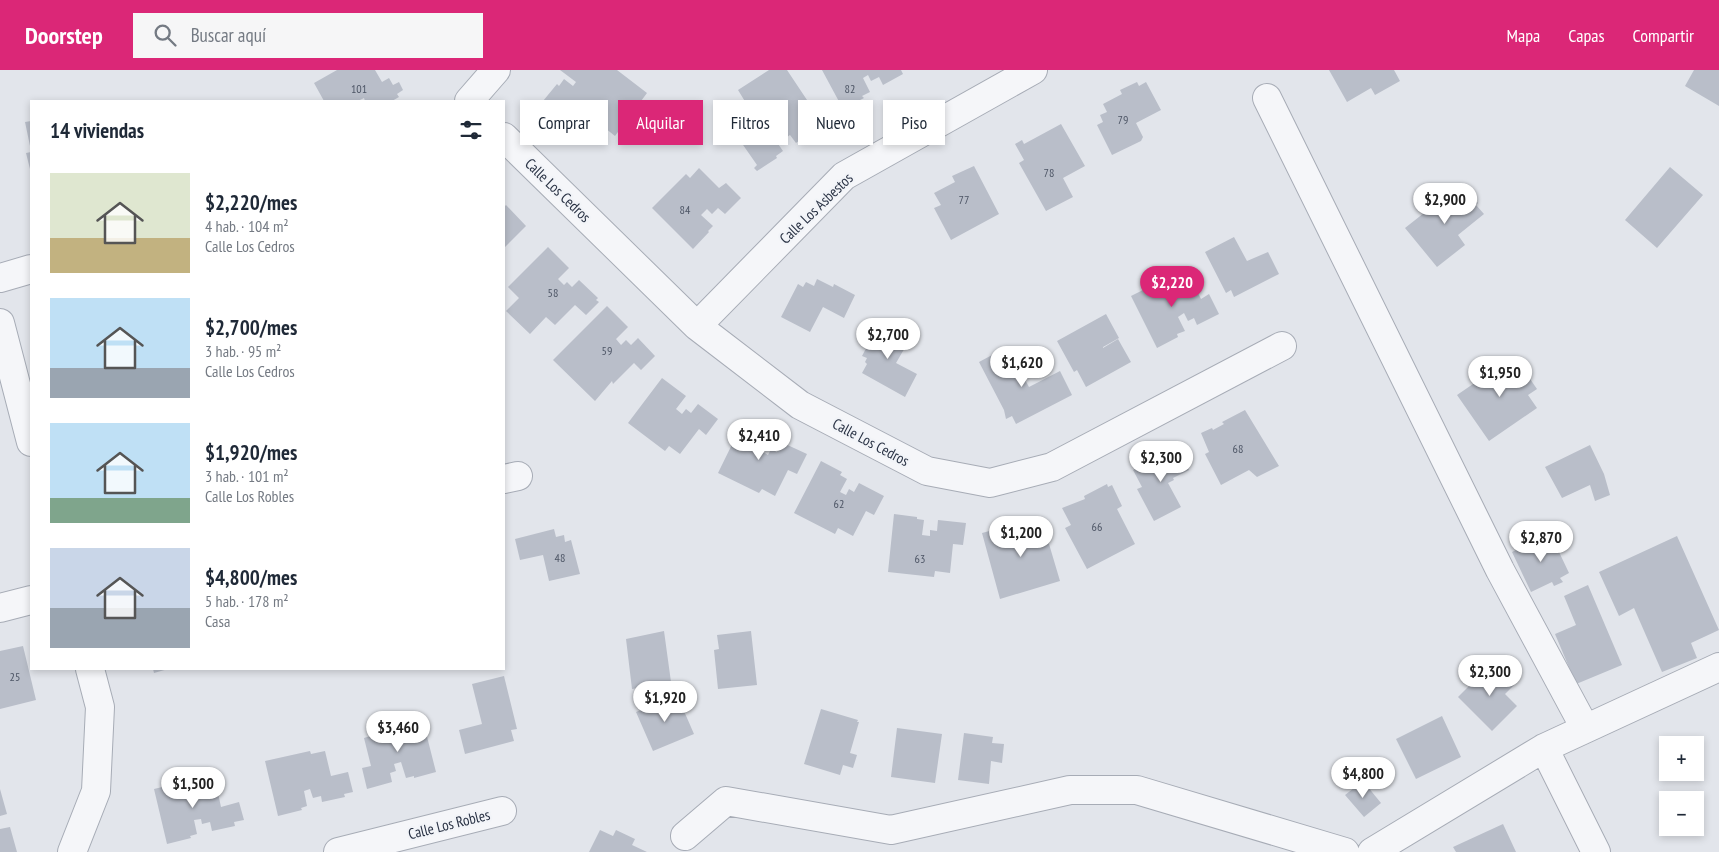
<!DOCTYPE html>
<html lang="es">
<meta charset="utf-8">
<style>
:root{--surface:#fff;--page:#f6f6f7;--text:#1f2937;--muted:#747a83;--accent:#db2777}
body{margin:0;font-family:"PT Sans Narrow",sans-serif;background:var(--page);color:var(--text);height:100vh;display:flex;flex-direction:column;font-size:19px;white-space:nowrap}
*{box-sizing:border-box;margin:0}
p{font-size:16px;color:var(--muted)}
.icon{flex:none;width:28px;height:28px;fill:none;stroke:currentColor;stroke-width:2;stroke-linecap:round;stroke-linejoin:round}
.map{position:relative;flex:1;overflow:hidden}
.details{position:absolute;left:30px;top:30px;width:475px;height:570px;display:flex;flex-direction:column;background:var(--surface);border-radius:0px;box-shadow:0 2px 8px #0003}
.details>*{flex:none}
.hud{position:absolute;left:520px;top:30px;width:475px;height:45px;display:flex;gap:10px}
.tools{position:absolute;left:1659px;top:666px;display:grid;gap:10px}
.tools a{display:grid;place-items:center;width:45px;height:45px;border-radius:0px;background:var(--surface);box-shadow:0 2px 8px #0003;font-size:25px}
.price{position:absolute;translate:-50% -42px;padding:0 11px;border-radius:18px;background:#fff;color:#222;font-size:16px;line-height:32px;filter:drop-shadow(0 1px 2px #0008)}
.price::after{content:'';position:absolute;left:50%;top:30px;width:15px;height:11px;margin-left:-8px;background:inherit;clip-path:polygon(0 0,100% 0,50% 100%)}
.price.selected{background:var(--accent);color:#fff}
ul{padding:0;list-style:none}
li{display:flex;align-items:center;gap:15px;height:125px;padding:0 20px}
li span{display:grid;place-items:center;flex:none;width:140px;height:100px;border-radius:0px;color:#555}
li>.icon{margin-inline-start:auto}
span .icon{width:60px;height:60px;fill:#fffc;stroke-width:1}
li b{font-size:21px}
h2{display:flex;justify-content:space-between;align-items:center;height:60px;padding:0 20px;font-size:21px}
.pill{padding:0 18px;border-radius:0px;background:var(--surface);box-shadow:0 2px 8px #0003;font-size:18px;line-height:45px}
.pill.selected{background:var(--accent);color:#fff}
header{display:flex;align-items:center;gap:30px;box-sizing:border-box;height:70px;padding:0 25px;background:var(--accent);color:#fff}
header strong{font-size:24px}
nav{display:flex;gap:28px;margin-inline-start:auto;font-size:18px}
.search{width:350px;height:45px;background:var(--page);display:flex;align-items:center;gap:12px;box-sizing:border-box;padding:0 18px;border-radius:0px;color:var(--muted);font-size:19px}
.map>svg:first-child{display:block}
.building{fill:#b9bec9}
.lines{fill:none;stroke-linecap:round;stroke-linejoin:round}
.minor-casing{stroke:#a7acb6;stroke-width:30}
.minor{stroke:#f5f6f9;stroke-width:28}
.labels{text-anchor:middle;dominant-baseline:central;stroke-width:4.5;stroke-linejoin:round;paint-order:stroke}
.number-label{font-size:12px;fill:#4d5565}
.street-label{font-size:15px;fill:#293244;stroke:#f2f4f8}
</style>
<header>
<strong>Doorstep</strong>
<div class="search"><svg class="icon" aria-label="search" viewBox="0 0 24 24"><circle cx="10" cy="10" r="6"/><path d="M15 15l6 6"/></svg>Buscar aquí</div>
<nav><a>Mapa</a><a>Capas</a><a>Compartir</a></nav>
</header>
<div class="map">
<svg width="1719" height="782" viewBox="0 0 1719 782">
<rect width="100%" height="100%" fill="#e2e5eb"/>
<path class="building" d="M337,0H375L382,12L389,8L393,15L399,12L403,20L397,24L399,27L392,31H365L364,28L358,31H324L314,13Z
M560,0H617L647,23L615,66L600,54L588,68L543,31L557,14L559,16L564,9L573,16L576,12Z
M769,0H787L811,36H809L819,52L813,56L815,59L796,73L790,65L783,70L779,64L774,68L783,81L776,86L777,88L757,101L754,98L757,95L727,52L749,38L738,20Z
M822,0H901L903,4L883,15L879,7L871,11L868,5L863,8L870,22L862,26L864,28L843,39Z
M1329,0H1394L1400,11L1375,25L1371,18L1347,32Z
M1694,0H1719V36L1685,16Z
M1137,12L1139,16L1146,12L1161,40L1136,53L1143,67L1141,71L1112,85L1097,55L1103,52L1100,45L1107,42L1103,34L1122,24L1120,20Z
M31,51V75L30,76L25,52Z
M1061,54L1085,96L1063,108L1073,127L1046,141L1019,93L1024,90L1015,74L1022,70L1024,74Z
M31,82V103L26,83Z
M974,96L999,144L951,170L934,138L941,135L934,123L955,112L952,106Z
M1670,97L1703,125L1657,178L1625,150Z
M699,98L719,118L726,113L741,128L725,144L718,138L712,144L707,139L701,145L713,156L708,161L709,162L693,179L652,138L686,104L690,108Z
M1462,113L1478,133L1476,135L1484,144L1458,165L1465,175L1437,197L1405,158Z
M506,135L526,156L504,178V137Z
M1234,167L1247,191L1268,182L1279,204L1234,227L1231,220L1226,223L1205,182Z
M548,177L569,198L558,209L564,215L567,212L572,217L579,210L598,228L596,230L599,232L586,245L575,235L555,255L546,247L530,264L506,241L519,228L508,217Z
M1188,203L1201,229L1209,224L1219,244L1197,255L1194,248L1188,251L1184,243L1178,247L1185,261L1177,264L1178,267L1157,278L1131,226L1173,205L1175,210Z
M817,209L833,217L834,214L855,225L844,248L823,237L810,262L781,247L798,214L803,217L806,212L814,216Z
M607,236L628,257L616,269L621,275L626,270L631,275L638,268L655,286L641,300L634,293L613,314L612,311L595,331L553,290Z
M1106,244L1119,268L1103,277V278L1118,269L1131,292L1086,317L1077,300L1074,302L1057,271Z
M880,252L910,269L896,293L917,304L905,327L862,303L867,294L865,292L867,288L862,286Z
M1007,277L1029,317L1060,301L1072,325L1016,354L1012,346L1006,349L1004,340L979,292Z
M1514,286L1537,319L1528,325L1537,338L1489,371L1457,325Z
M662,308L686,326L676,339L682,344L686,339L691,343L698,334L718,349L706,365L699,359L680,384L669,376L665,381L628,353Z
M1245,340L1279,396L1257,407L1249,400L1221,415L1205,384L1209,382L1201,363L1212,358L1213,360L1224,354L1222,352Z
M743,352L765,363L763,365L769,368L763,382L768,385L771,379L777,382L781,372L807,384L797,404L788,400L775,426L762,419L759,423L718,403Z
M1590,375L1604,404L1610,425L1595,431L1590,415L1562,428L1545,397Z
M1177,377L1189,400L1173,408L1174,410L1168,413L1181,437L1154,451L1137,419L1142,417L1133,400L1143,395L1144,397L1155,391L1154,389Z
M821,391L842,402L840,405L847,409L840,422L846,425L849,419L854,422L859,413L884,426L874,445L866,441L853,466L838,458L835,464L794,443Z
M1107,414L1108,417L1112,415L1122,436L1117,439L1135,474L1087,499L1065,458L1071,455L1062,438L1085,429L1084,426Z
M894,444L917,447V449L924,450L922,465L930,466V460L937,461L938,450L966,453L963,475L953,474L950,503L935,501L934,507L888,502Z
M1041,447L1060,511L1000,529L982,463Z
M554,459L556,467L564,465L565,472L571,470L580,504L549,511L543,485L520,490L515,469Z
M1550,463L1569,503L1560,508L1563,512L1554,516L1552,512L1531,522L1512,482Z
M1677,466L1719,560L1691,573L1697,588L1662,602L1634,538L1619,546L1599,502Z
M1588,515L1622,595L1569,617L1564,604L1571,602L1555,564L1576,555L1564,526Z
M664,561L671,612L632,619L626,569Z
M751,561L757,615L718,619L714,580L719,579L717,565Z
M23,576L36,630L0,639V581Z
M1492,593L1514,615L1505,624L1517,636L1492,661L1458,627Z
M153,599H168L154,603Z
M504,606L517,659L511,660L514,671L465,684L459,660L482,654L472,614Z
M677,625L694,664L653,681L636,642Z
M821,639L858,650L857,652H859L850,683L857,685L853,698L843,695L840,705L804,694Z
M1442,646L1461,687L1416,709L1396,669Z
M422,647L436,702L414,708V706L406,708L401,692L394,694L396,701L390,703L392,712L367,719L362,698L371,696L364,668L377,664L376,659Z
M897,658L942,664L935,713L891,707Z
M964,663L993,667L992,673L1004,674L1002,693L991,691L989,714L958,710Z
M310,681L311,684L325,681L331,706L348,702L353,722L344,724L345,727L322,732L321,726L313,728L310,719L304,721L307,736L301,738L302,740L278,746L265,691Z
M199,708L200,713L215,709L221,737L239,732L244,750L234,752L235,756L212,761L210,752L202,754L201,749L194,750L197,764L190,766L191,768L167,774L154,719Z
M1363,711L1381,733L1364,747L1345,725Z
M0,719L7,744L0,746Z
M1503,754L1516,782H1456L1453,777Z
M10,757L17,782H0V759Z
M600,760L613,766L616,760L635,769L632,775L647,782H589Z"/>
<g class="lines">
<defs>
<path id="minor" d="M1267,28L1500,500L1585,658
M469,31L496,0
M504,67L697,256L800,335L927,401L990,413L1052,397L1282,276
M0,208L31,199
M0,253L31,372
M697,256L844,106L1033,0
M504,409L518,406
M0,538L31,530
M1544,678L1596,782
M685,766L726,731L891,760L1070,720H1137L1345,782
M72,782L96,721L100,637L90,599
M338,782L502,741
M1372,782L1544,678L1719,597"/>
</defs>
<use href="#minor" class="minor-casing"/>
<use href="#minor" class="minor"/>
</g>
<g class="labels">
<g class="number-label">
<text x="359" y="18">101</text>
<text x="850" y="18">82</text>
<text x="1123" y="49">79</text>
<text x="1049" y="102">78</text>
<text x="964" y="129">77</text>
<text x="685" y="139">84</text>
<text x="553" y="222">58</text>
<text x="607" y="280">59</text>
<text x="1238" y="378">68</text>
<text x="839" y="433">62</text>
<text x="1097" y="456">66</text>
<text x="560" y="487">48</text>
<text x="920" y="488">63</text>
<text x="15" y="606">25</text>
</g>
<g class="street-label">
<text transform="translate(558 120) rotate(44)">Calle Los Cedros</text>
<text transform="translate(816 138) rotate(-44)">Calle Los Asbestos</text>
<text transform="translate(871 372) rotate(28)">Calle Los Cedros</text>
<text transform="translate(449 754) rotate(-14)">Calle Los Robles</text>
</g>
</g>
</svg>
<div class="tools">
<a>+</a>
<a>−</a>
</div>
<b class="price" style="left:1445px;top:155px">$2,900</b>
<b class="price selected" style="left:1172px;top:238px">$2,220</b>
<b class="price" style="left:888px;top:290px">$2,700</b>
<b class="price" style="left:1022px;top:318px">$1,620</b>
<b class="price" style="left:1500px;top:328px">$1,950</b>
<b class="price" style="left:759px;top:391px">$2,410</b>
<b class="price" style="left:1161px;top:413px">$2,300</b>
<b class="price" style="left:1021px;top:488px">$1,200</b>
<b class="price" style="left:1541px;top:493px">$2,870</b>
<b class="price" style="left:1490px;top:627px">$2,300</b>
<b class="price" style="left:665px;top:653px">$1,920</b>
<b class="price" style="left:398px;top:683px">$3,460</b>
<b class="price" style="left:1363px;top:729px">$4,800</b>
<b class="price" style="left:193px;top:739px">$1,500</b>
<div class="hud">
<a class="pill">Comprar</a>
<a class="pill selected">Alquilar</a>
<a class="pill">Filtros</a>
<a class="pill">Nuevo</a>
<a class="pill">Piso</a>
</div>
<section class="details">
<h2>14 viviendas<svg class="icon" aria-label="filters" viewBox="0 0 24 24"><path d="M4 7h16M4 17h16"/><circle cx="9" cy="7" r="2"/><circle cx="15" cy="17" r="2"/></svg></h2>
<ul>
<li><span style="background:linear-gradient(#dfe7d0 65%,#c2b280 0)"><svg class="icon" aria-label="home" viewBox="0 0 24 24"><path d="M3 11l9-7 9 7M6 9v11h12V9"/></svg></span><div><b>$2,220/mes</b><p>4 hab. · 104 m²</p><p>Calle Los Cedros</p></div></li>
<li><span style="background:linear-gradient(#bfe0f5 70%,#9aa5b1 0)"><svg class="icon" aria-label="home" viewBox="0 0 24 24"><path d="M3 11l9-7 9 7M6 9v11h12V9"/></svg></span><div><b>$2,700/mes</b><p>3 hab. · 95 m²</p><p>Calle Los Cedros</p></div></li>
<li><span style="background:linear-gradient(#bfe0f5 75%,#7fa58c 0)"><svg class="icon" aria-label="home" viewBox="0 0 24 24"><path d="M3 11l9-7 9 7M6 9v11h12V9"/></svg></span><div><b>$1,920/mes</b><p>3 hab. · 101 m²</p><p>Calle Los Robles</p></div></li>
<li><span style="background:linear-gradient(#c9d6e8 60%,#9aa5b1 0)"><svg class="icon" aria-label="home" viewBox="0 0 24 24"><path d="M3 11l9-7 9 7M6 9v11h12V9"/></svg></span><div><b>$4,800/mes</b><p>5 hab. · 178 m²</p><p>Casa</p></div></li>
</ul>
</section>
</div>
